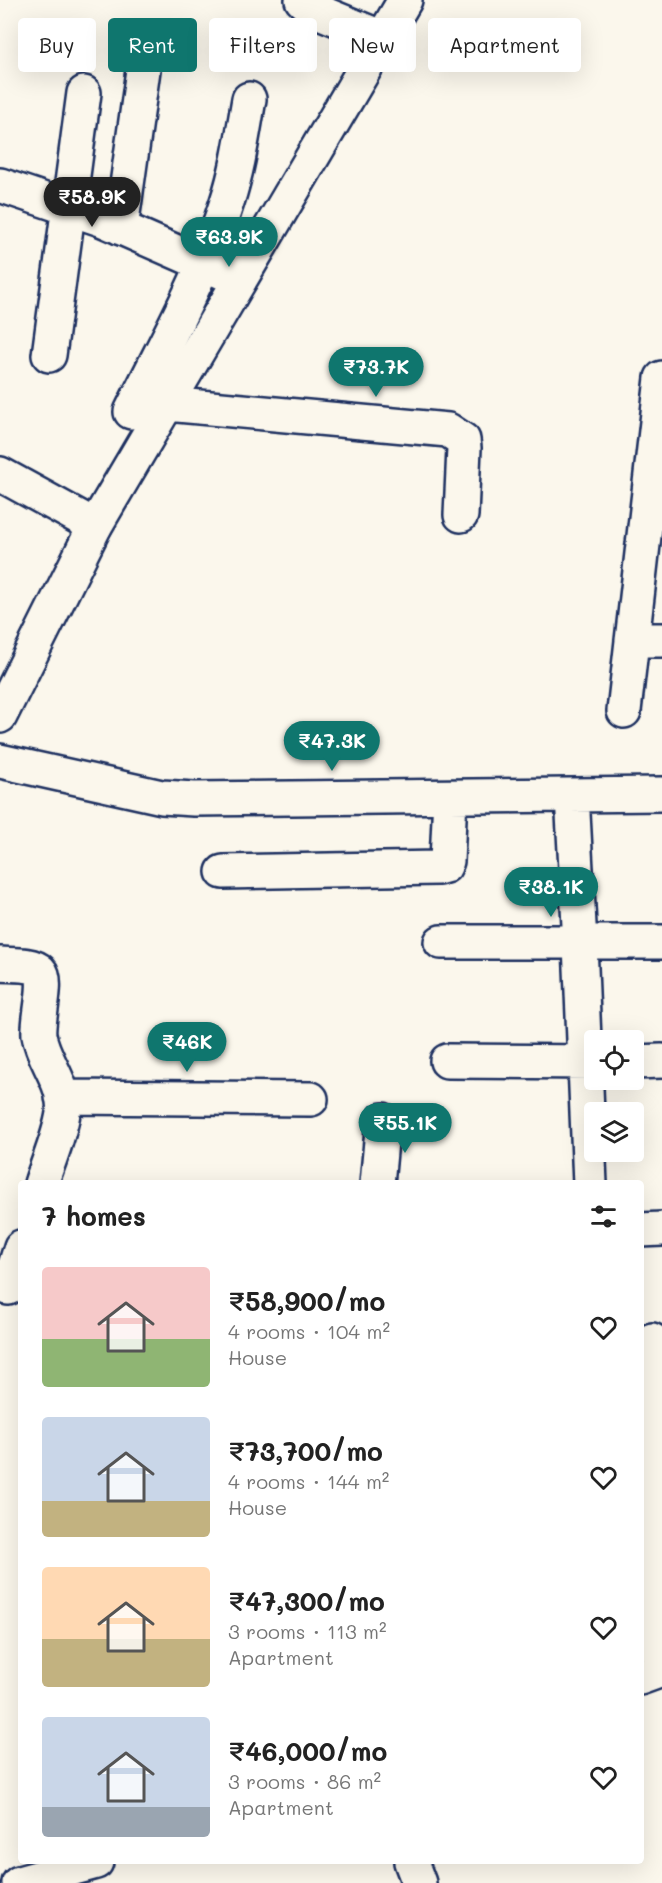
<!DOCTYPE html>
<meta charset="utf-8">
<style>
:root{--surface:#fff;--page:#f2f2f2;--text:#222;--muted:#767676;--accent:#0f766e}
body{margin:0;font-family:Mali,sans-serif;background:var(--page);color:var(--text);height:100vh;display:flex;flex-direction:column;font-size:22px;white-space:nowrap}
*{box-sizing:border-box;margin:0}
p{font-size:20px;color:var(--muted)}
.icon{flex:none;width:33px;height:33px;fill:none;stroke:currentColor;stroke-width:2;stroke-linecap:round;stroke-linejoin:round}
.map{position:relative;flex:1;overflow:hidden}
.sheet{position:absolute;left:18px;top:1180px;width:626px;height:684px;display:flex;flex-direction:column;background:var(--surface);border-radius:6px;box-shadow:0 6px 24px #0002}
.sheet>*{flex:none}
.top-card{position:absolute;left:18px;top:18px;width:627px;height:54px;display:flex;gap:12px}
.buttons{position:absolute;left:584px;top:1030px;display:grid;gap:12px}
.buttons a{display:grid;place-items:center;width:60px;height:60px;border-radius:6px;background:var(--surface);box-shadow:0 6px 24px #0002;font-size:30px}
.price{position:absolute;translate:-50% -51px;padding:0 14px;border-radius:21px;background:var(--accent);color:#fff;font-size:20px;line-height:39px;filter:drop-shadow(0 2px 3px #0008)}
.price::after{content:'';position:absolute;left:50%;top:36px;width:18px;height:14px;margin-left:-9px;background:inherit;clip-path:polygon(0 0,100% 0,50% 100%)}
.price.current{background:#222;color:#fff}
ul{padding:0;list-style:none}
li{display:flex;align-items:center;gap:18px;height:150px;padding:0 24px}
li span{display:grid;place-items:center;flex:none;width:168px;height:120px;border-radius:6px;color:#555}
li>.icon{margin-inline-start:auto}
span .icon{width:72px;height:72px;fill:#fffc;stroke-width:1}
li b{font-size:26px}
h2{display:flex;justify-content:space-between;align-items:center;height:72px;padding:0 24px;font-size:26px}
.chip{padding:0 21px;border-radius:6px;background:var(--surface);box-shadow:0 6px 24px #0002;font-size:21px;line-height:54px}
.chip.current{background:var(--accent);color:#fff}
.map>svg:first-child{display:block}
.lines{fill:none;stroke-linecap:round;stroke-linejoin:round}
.minor-casing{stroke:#1b2f5e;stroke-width:38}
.major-casing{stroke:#1b2f5e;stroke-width:38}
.minor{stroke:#fbf7ec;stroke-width:33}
.major{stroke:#fbf7ec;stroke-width:33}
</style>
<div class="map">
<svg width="662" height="1883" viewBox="0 0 662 1883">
<rect width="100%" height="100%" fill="#fbf7ec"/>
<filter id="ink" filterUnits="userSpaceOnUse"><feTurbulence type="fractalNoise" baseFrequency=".0167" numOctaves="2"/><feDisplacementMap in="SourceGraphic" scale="12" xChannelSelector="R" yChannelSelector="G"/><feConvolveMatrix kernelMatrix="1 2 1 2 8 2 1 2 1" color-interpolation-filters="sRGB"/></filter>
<g filter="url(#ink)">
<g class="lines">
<defs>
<path id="minor" d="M302,0L312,9L383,38
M0,185L101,219L222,272
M121,228L143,70
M49,355L84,93
M167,404L448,430L463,440L464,448L461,515
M131,412C164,344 204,275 227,202C238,169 243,133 249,99
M0,474L95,526
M632,640H662
M624,711L662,378
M0,761L162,797L194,799L662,794
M572,795L580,944L590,1184
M223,872L438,868L445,866L447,861L450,797
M441,942H662
M0,964C11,965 32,963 40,971C49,980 37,1020 39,1035C43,1061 67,1085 63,1113C60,1135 48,1162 41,1184
M447,1061L594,1062
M633,1062L662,1061
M62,1097L311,1099
M377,1184L383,1120
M640,1230L662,1229
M8,1288L21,1247
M652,1340L659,1671
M411,1862L419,1883"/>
<path id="major" d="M0,716L95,526L405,0
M640,1678L662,1670
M19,1883L96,1862"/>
</defs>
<use href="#minor" class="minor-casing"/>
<use href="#major" class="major-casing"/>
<use href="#minor" class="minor"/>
<use href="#major" class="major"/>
</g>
</g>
</svg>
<div class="buttons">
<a><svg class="icon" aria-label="locate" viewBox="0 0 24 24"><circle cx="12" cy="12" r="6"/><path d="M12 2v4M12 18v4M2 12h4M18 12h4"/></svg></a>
<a><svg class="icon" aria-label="layers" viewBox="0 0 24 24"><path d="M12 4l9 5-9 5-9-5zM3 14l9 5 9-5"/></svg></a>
</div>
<b class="price current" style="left:92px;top:228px">₹58.9K</b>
<b class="price" style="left:229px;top:268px">₹63.9K</b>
<b class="price" style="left:376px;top:398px">₹73.7K</b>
<b class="price" style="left:332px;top:772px">₹47.3K</b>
<b class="price" style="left:551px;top:918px">₹38.1K</b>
<b class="price" style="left:187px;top:1073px">₹46K</b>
<b class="price" style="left:405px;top:1154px">₹55.1K</b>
<div class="top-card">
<a class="chip">Buy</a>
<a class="chip current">Rent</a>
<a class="chip">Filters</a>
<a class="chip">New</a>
<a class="chip">Apartment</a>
</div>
<section class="sheet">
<h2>7 homes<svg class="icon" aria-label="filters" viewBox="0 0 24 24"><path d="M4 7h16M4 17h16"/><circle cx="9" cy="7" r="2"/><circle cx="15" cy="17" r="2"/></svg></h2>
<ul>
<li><span style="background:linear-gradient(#f6c9c9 60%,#8fb573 0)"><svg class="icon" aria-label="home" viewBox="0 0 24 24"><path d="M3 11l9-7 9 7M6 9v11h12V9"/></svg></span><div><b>₹58,900/mo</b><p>4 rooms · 104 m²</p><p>House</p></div><svg class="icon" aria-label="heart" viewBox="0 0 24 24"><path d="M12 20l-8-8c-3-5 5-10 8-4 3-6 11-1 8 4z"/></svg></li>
<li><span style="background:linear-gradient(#c9d6e8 70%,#c2b280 0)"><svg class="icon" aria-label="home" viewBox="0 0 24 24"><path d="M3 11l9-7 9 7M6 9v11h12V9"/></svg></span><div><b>₹73,700/mo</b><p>4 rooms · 144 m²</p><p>House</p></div><svg class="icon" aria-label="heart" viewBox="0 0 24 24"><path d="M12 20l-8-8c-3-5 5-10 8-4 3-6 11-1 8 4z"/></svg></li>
<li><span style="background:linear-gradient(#ffd9b3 60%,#c2b280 0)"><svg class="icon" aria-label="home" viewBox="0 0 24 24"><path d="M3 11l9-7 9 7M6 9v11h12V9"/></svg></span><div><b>₹47,300/mo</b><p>3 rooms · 113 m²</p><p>Apartment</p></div><svg class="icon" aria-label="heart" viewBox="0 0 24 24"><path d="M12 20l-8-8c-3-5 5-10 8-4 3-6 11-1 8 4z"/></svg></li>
<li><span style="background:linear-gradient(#c9d6e8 75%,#9aa5b1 0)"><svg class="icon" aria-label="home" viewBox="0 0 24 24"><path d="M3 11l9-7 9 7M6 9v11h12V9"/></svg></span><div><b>₹46,000/mo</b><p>3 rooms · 86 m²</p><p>Apartment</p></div><svg class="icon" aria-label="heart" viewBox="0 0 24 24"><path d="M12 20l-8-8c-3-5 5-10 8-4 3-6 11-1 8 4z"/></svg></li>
</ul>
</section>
</div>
